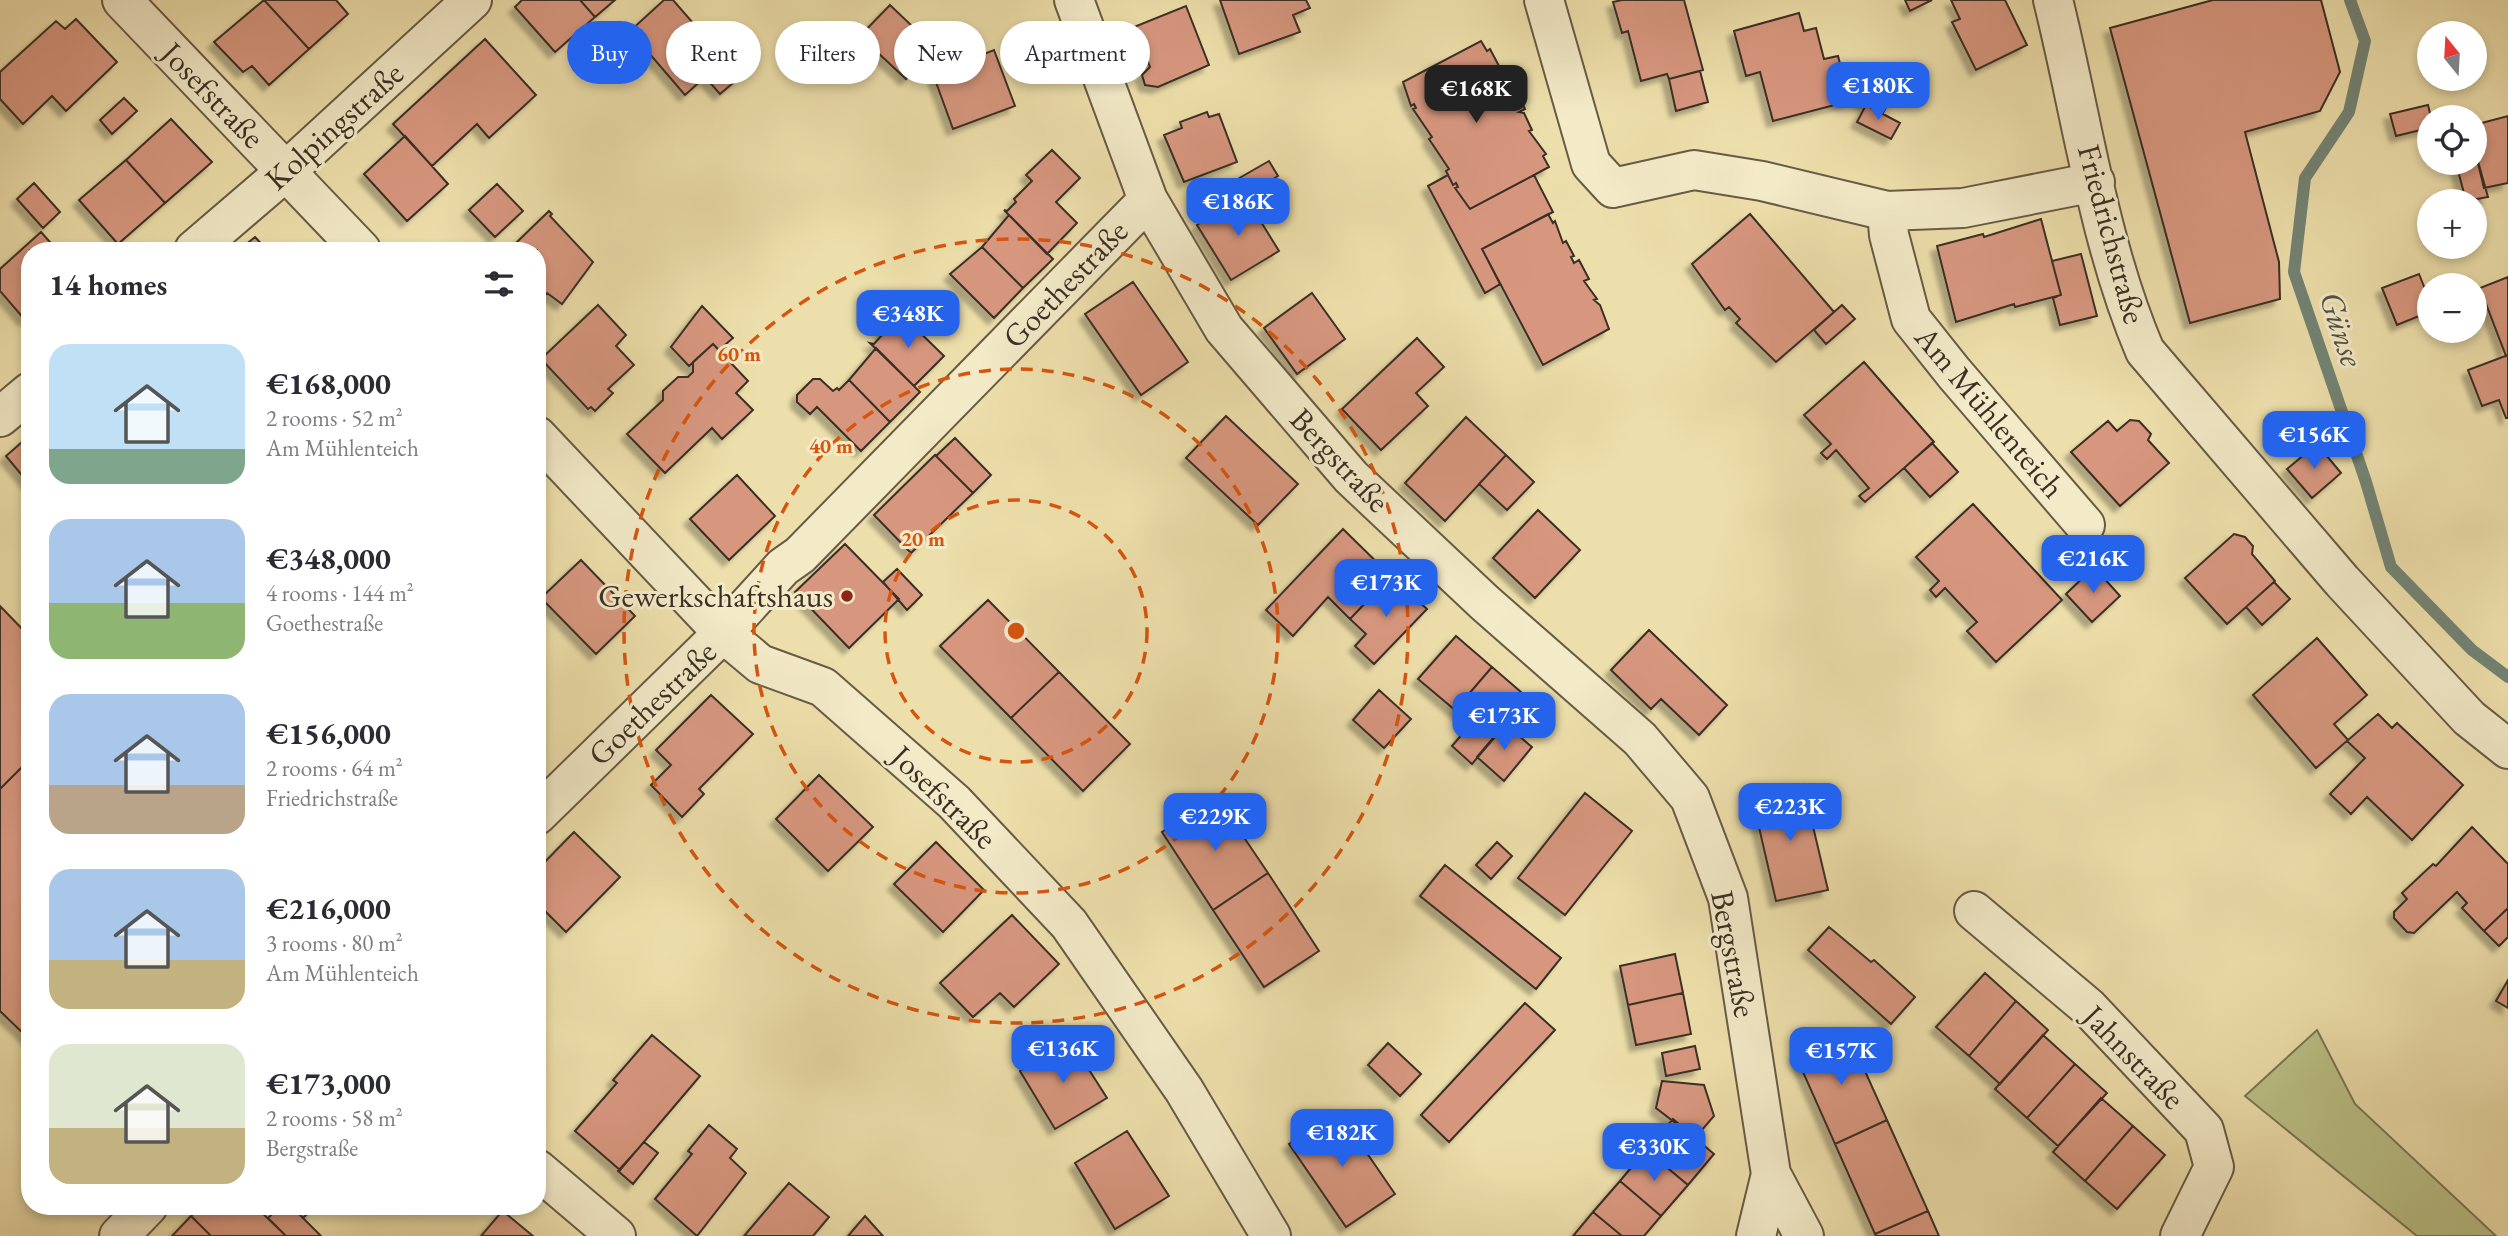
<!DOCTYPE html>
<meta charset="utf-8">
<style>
:root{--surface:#fff;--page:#f2f2f3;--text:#2b2b33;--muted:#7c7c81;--accent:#2563eb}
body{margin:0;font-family:"EB Garamond",serif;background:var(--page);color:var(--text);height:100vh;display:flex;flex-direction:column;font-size:26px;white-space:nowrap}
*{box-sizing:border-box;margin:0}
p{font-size:23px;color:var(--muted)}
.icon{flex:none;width:38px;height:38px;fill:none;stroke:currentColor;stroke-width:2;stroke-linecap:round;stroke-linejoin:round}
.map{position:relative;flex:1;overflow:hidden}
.sheet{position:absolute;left:21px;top:242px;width:525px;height:973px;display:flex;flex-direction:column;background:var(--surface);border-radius:28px;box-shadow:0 4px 10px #0003}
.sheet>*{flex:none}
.hud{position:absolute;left:567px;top:21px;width:665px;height:63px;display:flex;gap:14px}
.needle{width:46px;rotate:342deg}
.buttons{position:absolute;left:2417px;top:21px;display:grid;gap:14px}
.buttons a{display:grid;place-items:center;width:70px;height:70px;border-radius:50%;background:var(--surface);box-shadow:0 4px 10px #0003;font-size:35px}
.price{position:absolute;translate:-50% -60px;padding:0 16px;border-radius:14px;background:var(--accent);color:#fff;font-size:23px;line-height:46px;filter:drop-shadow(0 2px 4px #0008)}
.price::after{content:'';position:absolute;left:50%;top:42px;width:21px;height:16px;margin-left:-10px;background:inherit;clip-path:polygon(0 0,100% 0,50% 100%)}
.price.current{background:#222;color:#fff}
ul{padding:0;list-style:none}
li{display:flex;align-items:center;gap:21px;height:175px;padding:0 28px}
li span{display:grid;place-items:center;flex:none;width:196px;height:140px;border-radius:21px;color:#555}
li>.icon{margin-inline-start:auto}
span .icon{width:84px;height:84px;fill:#fffc;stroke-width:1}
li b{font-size:30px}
h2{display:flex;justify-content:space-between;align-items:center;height:84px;padding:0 28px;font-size:30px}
.tag{padding:0 24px;border-radius:32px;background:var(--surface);box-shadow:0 4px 10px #0003;font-size:24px;line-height:63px}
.tag.current{background:var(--accent);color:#fff}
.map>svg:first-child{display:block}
.green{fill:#bbc187;stroke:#7a7856;stroke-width:2}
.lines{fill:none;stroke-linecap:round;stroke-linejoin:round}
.stream{stroke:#738475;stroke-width:12}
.building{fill:#d7977f;stroke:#3a2f25;stroke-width:2;filter:url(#shadow)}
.minor-casing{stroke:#675b46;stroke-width:42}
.minor{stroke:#f3eac8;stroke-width:38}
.ring{fill:none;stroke:#d7550e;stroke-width:3.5;stroke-dasharray:12 9}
.poi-dot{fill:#8f2418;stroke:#f3eac8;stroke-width:2.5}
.labels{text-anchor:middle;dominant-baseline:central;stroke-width:6;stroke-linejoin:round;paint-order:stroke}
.street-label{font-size:32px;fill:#3a2f25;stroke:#f3eac8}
.poi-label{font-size:32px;fill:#3a2f25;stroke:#f3eac8;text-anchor:end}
.water-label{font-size:33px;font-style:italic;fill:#525246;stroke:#f3eac8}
.centre{fill:#d7550e;stroke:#f3eac8;stroke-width:3.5}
.ring-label{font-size:21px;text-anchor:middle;font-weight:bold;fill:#d7550e;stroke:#f3eac8;stroke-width:6;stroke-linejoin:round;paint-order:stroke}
</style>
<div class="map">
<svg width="2508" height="1236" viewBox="0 0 2508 1236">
<defs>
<filter id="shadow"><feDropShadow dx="-6" dy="6" stdDeviation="2" flood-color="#0004"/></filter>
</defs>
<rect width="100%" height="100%" fill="#eddfab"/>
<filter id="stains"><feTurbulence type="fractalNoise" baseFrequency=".00286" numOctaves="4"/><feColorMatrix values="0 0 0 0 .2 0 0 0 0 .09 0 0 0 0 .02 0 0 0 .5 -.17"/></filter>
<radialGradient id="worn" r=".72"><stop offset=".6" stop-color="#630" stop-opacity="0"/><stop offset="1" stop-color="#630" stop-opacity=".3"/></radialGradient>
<path class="green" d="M2317,1030L2355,1104L2496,1236H2417L2245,1096Z"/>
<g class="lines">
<path class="stream" d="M2350,0L2365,41L2349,112L2305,178L2294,272L2366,482L2391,567L2472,650L2508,677"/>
</g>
<path class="building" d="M264,0L309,49L269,85L252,66L243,72L214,42Z
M264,0H336L348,14L309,49Z
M522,0H580L595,17L555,52L515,7Z
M580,0H615L595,17Z
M664,0H673L740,77L720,94L705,77L685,95L630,31Z
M1220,0H1306L1310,8L1293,15L1300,32L1239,54Z
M1622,0H1684L1703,70L1669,79L1667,74L1641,81L1628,31L1622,33L1613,2Z
M1905,0H1932L1910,11Z
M1951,0H2005L2027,45L1976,70L1952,22L1960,19Z
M2213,0H2321L2340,72L2320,111L2245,132L2279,262L2280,299L2190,323L2110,28Z
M890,5L936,49L906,79L860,36Z
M1186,6L1209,65L1158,87L1145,85L1142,75L1150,67L1134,27Z
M1799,13L1804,31L1816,28L1824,59L1838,56L1850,101L1773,121L1760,72L1746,76L1734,31Z
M76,19L117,62L66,111L52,96L23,124L0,99V72L56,21L65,29Z
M485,39L536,95L489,138L477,124L432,166L393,124Z
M1481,41L1487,51L1490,49L1499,66L1496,68L1512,91L1510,95L1516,91L1525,109L1519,112L1524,113L1532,130L1529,131L1546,154L1543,156L1549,167L1470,209L1455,188L1458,187L1456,183L1453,185L1446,171L1449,169L1429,139L1432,137L1413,109L1416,108L1414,104L1411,106L1403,82Z
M994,50L1015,106L953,129L933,74Z
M1700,71L1708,102L1676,111L1669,79Z
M1858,79L1892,96L1883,113L1849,96Z
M124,98L137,111L112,134L100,120Z
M1866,105L1900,123L1891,139L1857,122Z
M2428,105L2431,117L2429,128L2396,136L2390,114Z
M1207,112L1209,117L1219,114L1237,162L1184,182L1164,135L1182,128L1180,122Z
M2508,116V183L2484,188L2474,147V125Z
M171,119L212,162L165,203L126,160Z
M405,136L448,184L407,221L364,174Z
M1052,150L1080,178L1056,202L1077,223L1047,254L1004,210L1007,211L1016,202L1014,199L1032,181L1026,175Z
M2477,158L2488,197L2466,201L2456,163H2474Z
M126,160L165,203L118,244L79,200Z
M1269,161L1278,176L1231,204L1222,188Z
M1448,175L1453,185L1456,183L1458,187L1455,188L1470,209L1534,175L1553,212L1482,249L1500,284L1485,293L1428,186Z
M34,183L60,212L43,228L17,199Z
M497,184L523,211L495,237L469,210Z
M1245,196L1279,251L1231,280L1197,225Z
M549,211L552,214L550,216L593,262L562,304L547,293L537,302V250H516L520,247L517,242Z
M1548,214L1553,223L1555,221L1563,243L1566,241L1574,256L1571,257L1574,263L1579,260L1589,279L1584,281L1597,299L1594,300L1600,305L1609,329L1543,365L1482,249Z
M1750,214L1834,312L1776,362L1736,323L1740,319L1729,307L1725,310L1692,264Z
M1009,215L1053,259L1023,288L982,247Z
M2041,219L2061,295L2015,307L2014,304L1956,322L1937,246L1983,234L1984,237Z
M41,232L57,250H30V315L25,320L0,291V269Z
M255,237L267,250H239Z
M982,247L1023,288L994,318L950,274Z
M2081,254L2097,316L2060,325L2053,298L2061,295L2052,261Z
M2419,274L2429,299V312L2397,325L2382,288Z
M2508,277V355L2506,356L2480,288Z
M1133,282L1188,362L1141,395L1085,314Z
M1312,293L1345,339L1297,374L1264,328Z
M598,305L626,335L616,346L634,365L608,389L613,393L595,411L591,407L588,409L541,359Z
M1842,305L1855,319L1826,344L1814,330Z
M702,306L733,338L719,350L713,344L689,366L671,347Z
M900,313L944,356L914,386L870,343L874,344L883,334L881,332Z
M1417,338L1444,367L1416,393L1428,406L1381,450L1342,409Z
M713,344L748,381L736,393L753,410L722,439L712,428L665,473L627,434L663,400V391L678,377H688L693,372V362Z
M876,348L920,392L890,422L849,380Z
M2508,355V418H2506L2499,400L2482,406L2468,370Z
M1864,362L1934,442L1865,502L1859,496L1869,488L1836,450L1827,459L1821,453L1831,444L1804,415Z
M813,379H820L833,391L837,388L839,390L849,380L890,422L861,451L817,407L810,414L797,402V395Z
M1226,416L1298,484L1258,525L1186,458Z
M1466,417L1506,455L1445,521L1405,483Z
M2130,420L2139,421L2151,434L2148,440L2169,463L2120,506L2071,452L2108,421L2117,431Z
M30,435V485L6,456Z
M955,438L991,475L973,493L936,456Z
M1932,443L1958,472L1930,497L1904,468Z
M2317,444L2341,473L2312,498L2287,469Z
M935,455L973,493L911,553L874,515Z
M1506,455L1534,482L1507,510L1479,484Z
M737,475L775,516L729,560L690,519Z
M1973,504L2062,600L1996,662L1967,631L1977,622L1945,588L1936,597L1930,590L1939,581L1916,557Z
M1538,510L1580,550L1535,598L1493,558Z
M1343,529L1391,576L1350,619L1328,597L1293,636L1266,610Z
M2234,534L2245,537L2253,546L2252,554L2275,581L2227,624L2185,578Z
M845,544L899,599L849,648L795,592Z
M581,560L635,616L596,654L541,598Z
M2094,567L2120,596L2092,622L2066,594Z
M897,569L922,595L907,610L883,582Z
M1391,576L1427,609L1374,664L1355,646L1366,634L1350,619Z
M2274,582L2290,599L2262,625L2246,607Z
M988,600L1059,672L1011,718L940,646Z
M0,606L30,637V759L0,789Z
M1649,630L1727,705L1699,735L1661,699L1651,709L1611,670Z
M1456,636L1492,667L1455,710L1418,679Z
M2317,638L2367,695L2334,724L2348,740L2316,768L2253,695Z
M1492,667L1528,698L1472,764L1452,746L1471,724L1455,710Z
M1059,672L1130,744L1083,791L1011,718Z
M1379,690L1411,719L1384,748L1353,720Z
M711,695L753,734L699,789L704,794L682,817L651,785L671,765L656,750Z
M2378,714L2392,728L2397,723L2463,785L2412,840L2367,797L2351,814L2330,794L2365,758L2347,741Z
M1505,724L1532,747L1504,781L1477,757Z
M30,759V1040L0,1011V789Z
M819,775L873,827L828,871L776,819Z
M1803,784L1828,890L1776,901L1752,797Z
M1585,793L1632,831L1565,915L1518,878Z
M1216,796L1268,873L1213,910L1162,832Z
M2472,827L2508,864V908L2484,931L2462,908L2467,903L2457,892L2414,933L2407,932L2394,918V912L2407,899L2402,893L2433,864L2436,866Z
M574,832L620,877L566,932L537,903V870Z
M936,842L984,890L943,932L894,884Z
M1497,842L1512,856L1491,879L1476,865Z
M1445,865L1561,958L1536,989L1420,896Z
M1268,873L1319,951L1264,987L1213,910Z
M2508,908V937L2499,946L2484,931Z
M1012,915L1059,964L1014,1007L1000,993L973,1017L940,983Z
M1829,927L1871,962L1874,960L1915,997L1891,1024L1808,950Z
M1675,954L1683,993L1628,1005L1620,966Z
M1985,973L2016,1001L1969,1056L1936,1027Z
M2508,980V1008L2496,1001Z
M1683,993L1691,1034L1636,1045L1628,1005Z
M2016,1001L2048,1030L2000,1084L1969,1056Z
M1525,1003L1555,1030L1449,1142L1421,1115Z
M1847,1031L1887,1120L1835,1144L1795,1054Z
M652,1035L700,1076L620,1170L575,1131L617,1083L613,1080Z
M2043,1035L2075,1064L2027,1118L1995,1089Z
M1070,1040L1107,1098L1055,1129L1020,1071Z
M1388,1043L1421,1074L1400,1096L1368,1065Z
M1695,1046L1700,1069L1666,1076L1662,1053Z
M2075,1064L2107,1093L2058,1146L2027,1118Z
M1662,1081L1704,1085L1714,1116L1695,1138L1656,1108Z
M2101,1098L2133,1126L2085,1181L2053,1152Z
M1338,1111L1395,1194L1346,1227L1289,1144Z
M1673,1119L1714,1154L1688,1185L1646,1150Z
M1887,1120L1928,1211L1875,1234L1835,1144Z
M709,1125L737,1149L730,1158L746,1173L697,1236L655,1199L692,1154L688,1151Z
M2133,1126L2165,1155L2117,1209L2085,1181Z
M1127,1131L1169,1196L1115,1229L1075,1163Z
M644,1142L658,1153L633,1184L618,1171Z
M1646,1150L1688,1185L1661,1216L1620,1181Z
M1620,1181L1661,1216L1644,1236H1622L1593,1212Z
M789,1183L829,1217L813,1236H744Z
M202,1206H255L286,1236H211L191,1216Z
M281,1206H291L321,1236H286L268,1218Z
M291,1206H315L303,1218Z
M504,1209V1212L533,1236H481Z
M1928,1211L1939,1236H1876L1875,1234Z
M1593,1212L1622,1236H1573Z
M191,1216L211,1236H172Z
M865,1216L883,1236H848Z"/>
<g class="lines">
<defs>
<path id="minor" d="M122,0L361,250
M1074,0L1148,200L1224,329L1351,477L1485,603L1640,739L1690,798L1728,898L1771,1174L1804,1236
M1544,0L1591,164L1613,188L1694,170L1762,181L1887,211L1963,208L2095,182
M2053,0C2082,116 2098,241 2145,351L2342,581L2469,718L2508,749
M1887,211L1889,235L1911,319L1954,373L2085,525
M194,250L286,171L472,0
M0,417L30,392
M537,436L723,633L760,664L823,687L954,802L1069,924L1184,1090L1271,1236
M537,815L723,633L783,567L800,555L1148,200
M1974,911L2088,1007L2204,1130L2214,1167L2180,1236
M537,1169L616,1236
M119,1236L148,1206
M1756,1236L1771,1174"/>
</defs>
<use href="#minor" class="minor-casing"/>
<use href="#minor" class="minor"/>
</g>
<g class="ring">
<circle cx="1016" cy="631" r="131"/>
<circle cx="1016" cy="631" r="262"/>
<circle cx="1016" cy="631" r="392"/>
</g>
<circle class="poi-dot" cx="847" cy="596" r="7"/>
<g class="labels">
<g class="street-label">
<text transform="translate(213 95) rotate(46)">Josefstraße</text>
<text transform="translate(334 126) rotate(-42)">Kolpingstraße</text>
<text transform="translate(2112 234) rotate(75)">Friedrichstraße</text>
<text transform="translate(1065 284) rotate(-46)">Goethestraße</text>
<text transform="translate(1990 412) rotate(50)">Am Mühlenteich</text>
<text transform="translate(1340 460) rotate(47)">Bergstraße</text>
<text transform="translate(652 703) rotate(-44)">Goethestraße</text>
<text transform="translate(944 797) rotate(44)">Josefstraße</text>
<text transform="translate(1734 954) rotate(79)">Bergstraße</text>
<text transform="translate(2134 1057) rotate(46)">Jahnstraße</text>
</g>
<g class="poi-label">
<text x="833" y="596">Gewerkschaftshaus</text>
</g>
<g class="water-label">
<text transform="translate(2342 329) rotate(72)">Günse</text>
</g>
</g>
<circle cx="1016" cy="631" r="10" class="centre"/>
<g class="ring-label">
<text x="739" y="361">60 m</text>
<text x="831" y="453">40 m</text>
<text x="923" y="546">20 m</text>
</g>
<rect width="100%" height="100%" filter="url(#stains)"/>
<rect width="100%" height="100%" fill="url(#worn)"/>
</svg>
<div class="buttons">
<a><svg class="needle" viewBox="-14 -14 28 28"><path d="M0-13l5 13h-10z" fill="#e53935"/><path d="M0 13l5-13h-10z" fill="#7c7c81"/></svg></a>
<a><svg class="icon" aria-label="locate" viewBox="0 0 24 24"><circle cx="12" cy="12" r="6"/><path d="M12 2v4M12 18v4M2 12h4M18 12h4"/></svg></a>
<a>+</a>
<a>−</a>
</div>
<b class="price" style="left:1878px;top:122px">€180K</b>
<b class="price current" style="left:1476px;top:125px">€168K</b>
<b class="price" style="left:1238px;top:238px">€186K</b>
<b class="price" style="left:908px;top:350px">€348K</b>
<b class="price" style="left:2314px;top:471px">€156K</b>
<b class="price" style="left:2093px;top:595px">€216K</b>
<b class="price" style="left:1386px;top:619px">€173K</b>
<b class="price" style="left:1504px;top:752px">€173K</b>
<b class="price" style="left:1790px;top:843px">€223K</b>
<b class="price" style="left:1215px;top:853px">€229K</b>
<b class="price" style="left:1063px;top:1085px">€136K</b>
<b class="price" style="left:1841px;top:1087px">€157K</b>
<b class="price" style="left:1342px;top:1169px">€182K</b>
<b class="price" style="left:1654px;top:1183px">€330K</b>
<div class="hud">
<a class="tag current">Buy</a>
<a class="tag">Rent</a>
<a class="tag">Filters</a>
<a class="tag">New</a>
<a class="tag">Apartment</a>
</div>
<section class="sheet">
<h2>14 homes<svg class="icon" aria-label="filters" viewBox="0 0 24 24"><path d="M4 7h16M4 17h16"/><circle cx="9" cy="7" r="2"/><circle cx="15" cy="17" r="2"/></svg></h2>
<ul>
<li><span style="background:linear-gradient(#bfe0f5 75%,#7fa58c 0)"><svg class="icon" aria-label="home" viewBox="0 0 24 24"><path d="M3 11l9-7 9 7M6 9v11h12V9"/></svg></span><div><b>€168,000</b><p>2 rooms · 52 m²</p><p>Am Mühlenteich</p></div></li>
<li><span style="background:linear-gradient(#a9c7e8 60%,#8fb573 0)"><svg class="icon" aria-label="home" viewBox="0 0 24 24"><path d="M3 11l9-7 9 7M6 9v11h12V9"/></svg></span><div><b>€348,000</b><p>4 rooms · 144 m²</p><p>Goethestraße</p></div></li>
<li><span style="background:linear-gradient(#a9c7e8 65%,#b9a48a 0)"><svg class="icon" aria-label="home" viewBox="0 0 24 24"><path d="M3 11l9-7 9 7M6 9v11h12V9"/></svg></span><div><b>€156,000</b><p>2 rooms · 64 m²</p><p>Friedrichstraße</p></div></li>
<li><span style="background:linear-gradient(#a9c7e8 65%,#c2b280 0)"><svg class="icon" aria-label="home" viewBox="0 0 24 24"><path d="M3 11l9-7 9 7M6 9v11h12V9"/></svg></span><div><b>€216,000</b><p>3 rooms · 80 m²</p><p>Am Mühlenteich</p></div></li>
<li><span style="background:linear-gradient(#dfe7d0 60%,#c2b280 0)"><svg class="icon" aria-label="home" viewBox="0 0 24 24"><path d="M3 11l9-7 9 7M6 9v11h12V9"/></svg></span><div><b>€173,000</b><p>2 rooms · 58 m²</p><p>Bergstraße</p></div></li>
</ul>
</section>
</div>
